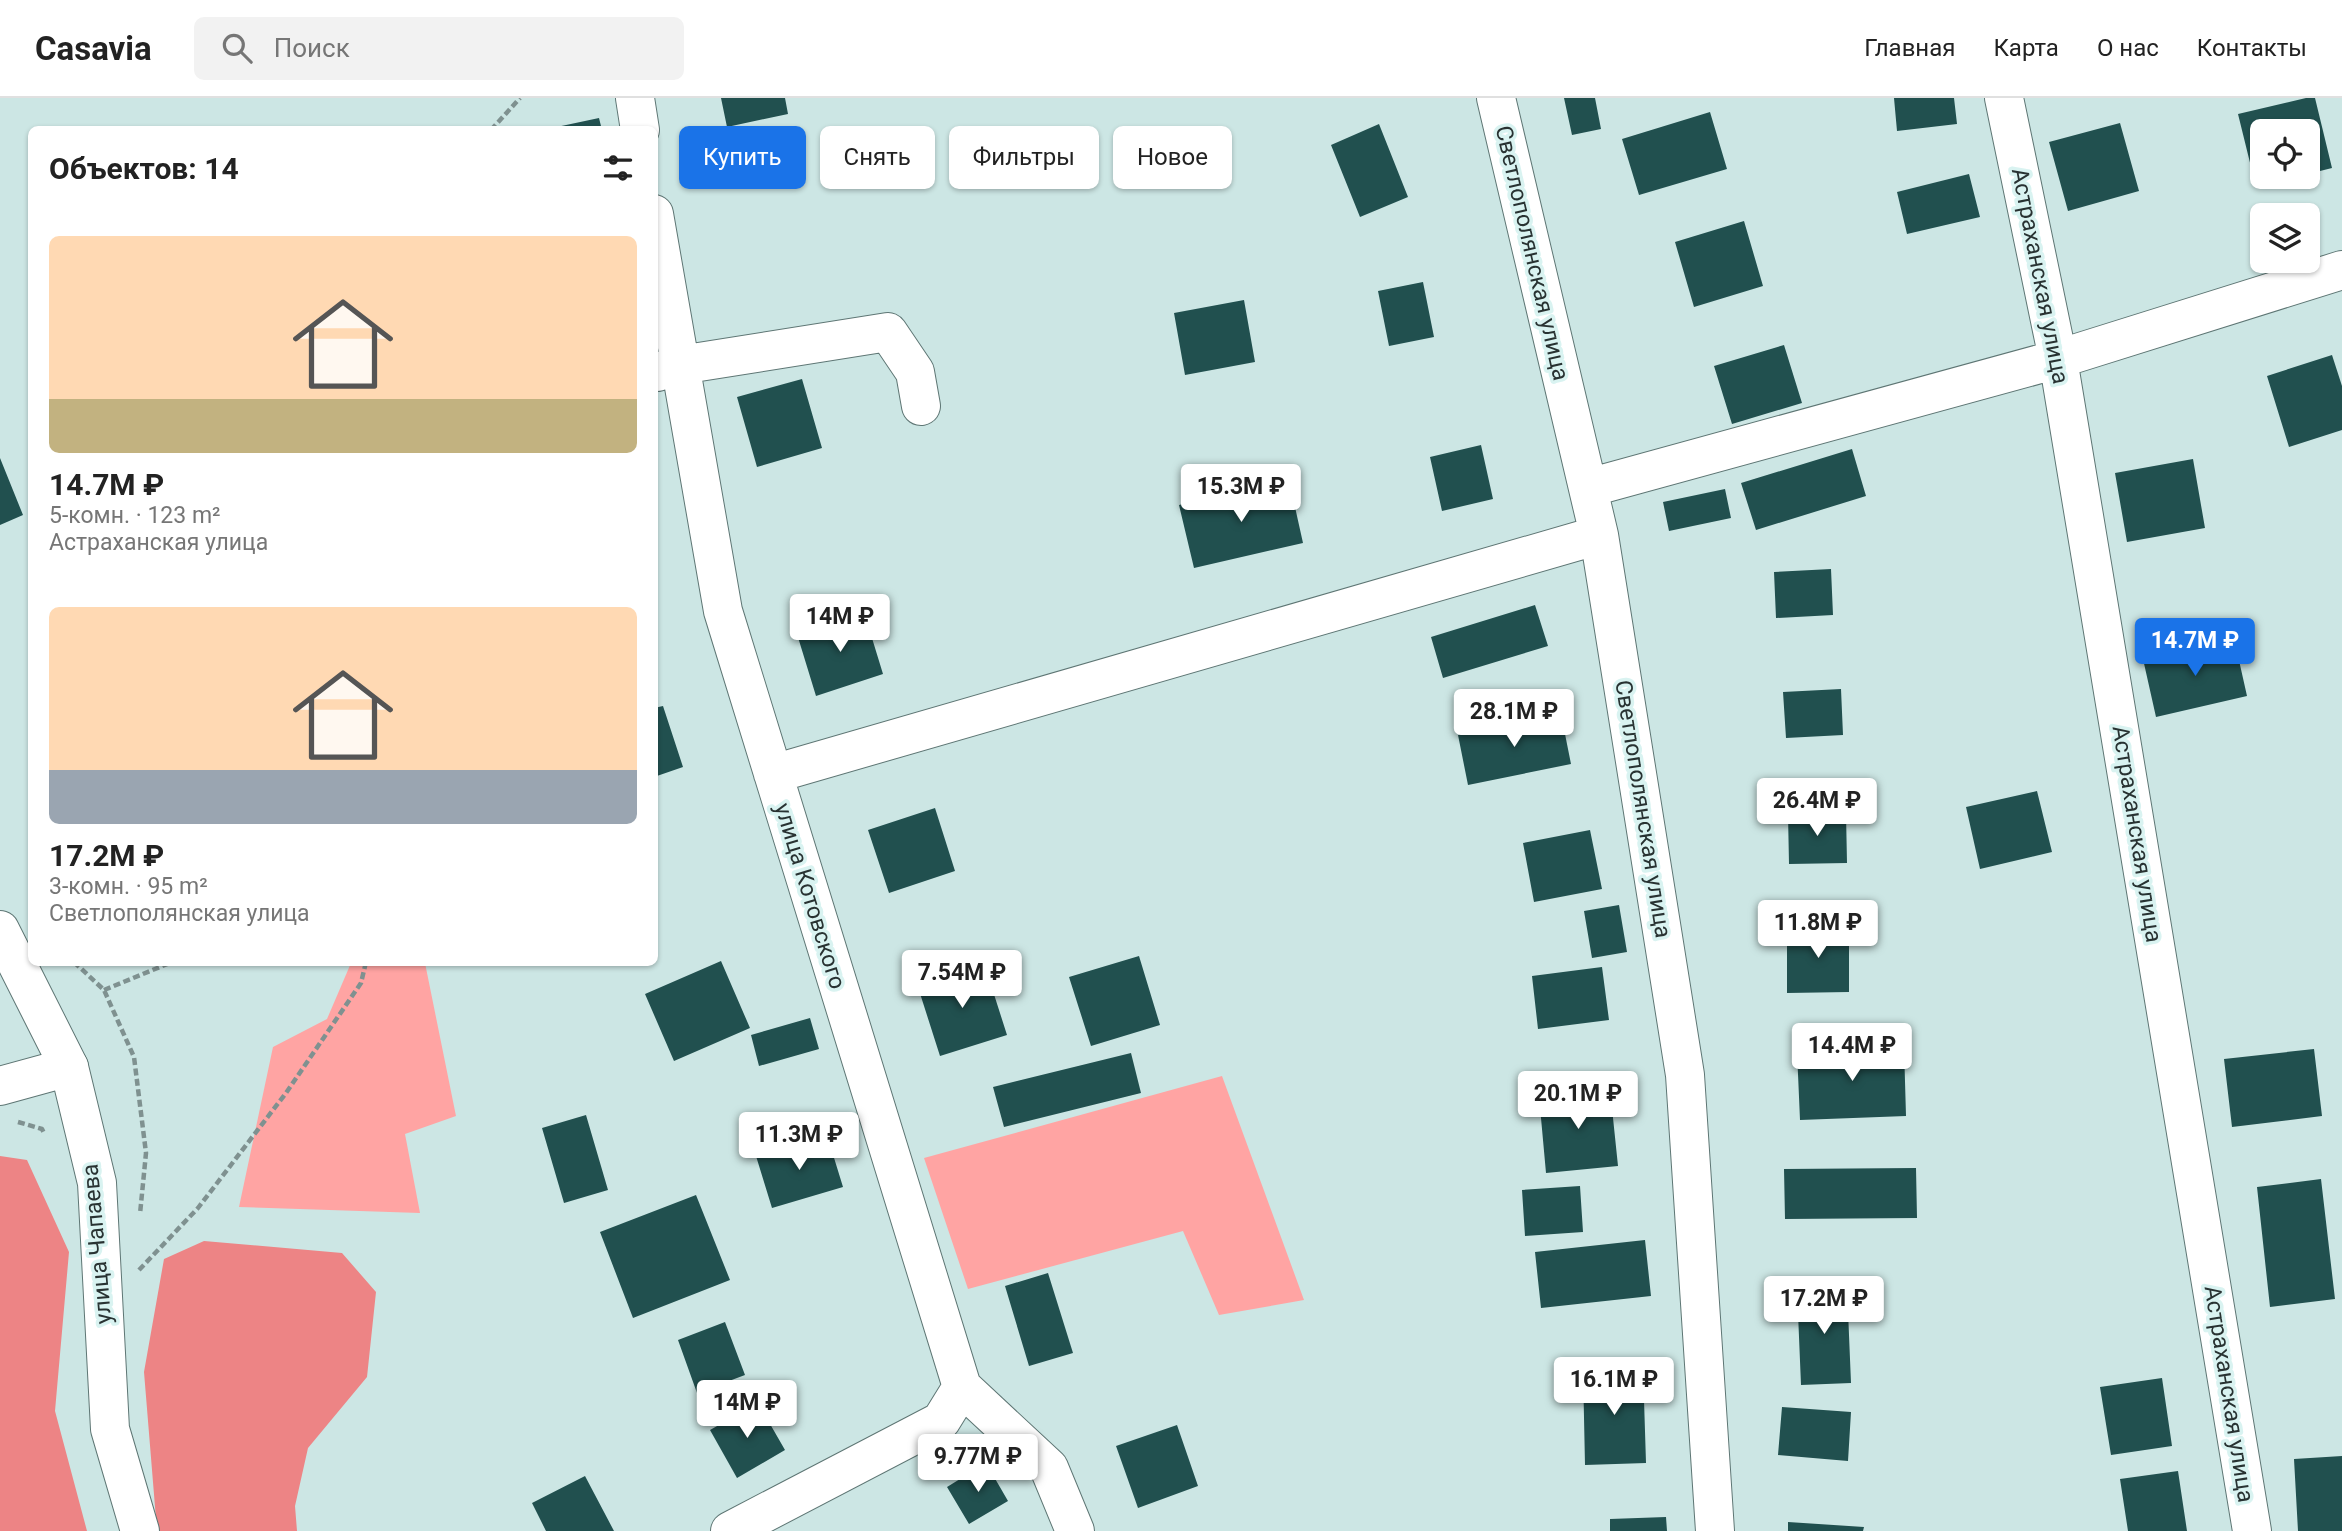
<!DOCTYPE html>
<html lang="ru">
<meta charset="utf-8">
<style>
:root{--surface:#fff;--page:#f2f2f2;--text:#222;--muted:#767676;--line:#e0e0e0;--accent:#1a73e8}
body{margin:0;font-family:Roboto,sans-serif;background:var(--page);color:var(--text);height:100vh;display:flex;flex-direction:column;font-size:26px;white-space:nowrap}
*{box-sizing:border-box;margin:0}
p{font-size:23px;color:var(--muted)}
.icon{flex:none;width:38px;height:38px;fill:none;stroke:currentColor;stroke-width:2;stroke-linecap:round;stroke-linejoin:round}
.map{position:relative;flex:1;overflow:hidden}
.side{position:absolute;left:28px;top:28px;width:630px;height:840px;display:flex;flex-direction:column;background:var(--surface);border-radius:10px;box-shadow:0 2px 5px #0004}
.side>*{flex:none}
.banner{position:absolute;left:679px;top:28px;width:665px;height:63px;display:flex;gap:14px}
.controls{position:absolute;left:2250px;top:21px;display:grid;gap:14px}
.controls a{display:grid;place-items:center;width:70px;height:70px;border-radius:10px;background:var(--surface);box-shadow:0 2px 5px #0004;font-size:35px}
.price{position:absolute;translate:-50% -60px;padding:0 16px;border-radius:7px;background:#fff;color:#222;font-size:23px;line-height:46px;filter:drop-shadow(0 2px 4px #0008)}
.price::after{content:'';position:absolute;left:50%;top:42px;width:21px;height:16px;margin-left:-10px;background:inherit;clip-path:polygon(0 0,100% 0,50% 100%)}
.price.active{background:var(--accent);color:#fff}
ul{padding:0;list-style:none}
li{display:grid;align-content:center;gap:14px;height:371px;padding:0 21px}
li span{display:grid;place-items:center;height:217px;border-radius:10px;color:#555}
li>.icon{margin-inline-start:auto}
span .icon{width:126px;height:126px;fill:#fffc;stroke-width:1}
li b{font-size:30px}
h2{display:flex;justify-content:space-between;align-items:center;height:84px;padding:0 21px;font-size:30px}
.pill{padding:0 24px;border-radius:10px;background:var(--surface);box-shadow:0 2px 5px #0004;font-size:24px;line-height:63px}
.pill.active{background:var(--accent);color:#fff}
header{display:flex;align-items:center;gap:42px;box-sizing:border-box;height:98px;padding:0 35px;background:var(--surface);border-bottom:2px solid var(--line)}
header strong{font-size:33px}
nav{display:flex;gap:38px;margin-inline-start:auto;font-size:24px}
.search{width:490px;height:63px;background:var(--page);display:flex;align-items:center;gap:18px;box-sizing:border-box;padding:0 24px;border-radius:10px;color:var(--muted);font-size:26px}
.map>svg:first-child{display:block}
.green{fill:#ffa4a3}
.forest{fill:#ed8485}
.building{fill:#21504f}
.lines{fill:none;stroke-linecap:round;stroke-linejoin:round}
.minor-casing{stroke:#5e7674;stroke-width:40}
.major-casing{stroke:#5e7674;stroke-width:40}
.path{stroke:#7f9190;stroke-width:4.5;stroke-dasharray:7 3.5;stroke-linecap:butt}
.minor{stroke:#fff;stroke-width:38}
.major{stroke:#fff;stroke-width:38}
.labels{text-anchor:middle;dominant-baseline:central;stroke-width:7;stroke-linejoin:round;paint-order:stroke}
.street-label{font-size:23px;fill:#283232;stroke:#d9f3f1}
</style>
<header>
<strong>Casavia</strong>
<div class="search"><svg class="icon" aria-label="search" viewBox="0 0 24 24"><circle cx="10" cy="10" r="6"/><path d="M15 15l6 6"/></svg>Поиск</div>
<nav><a>Главная</a><a>Карта</a><a>О нас</a><a>Контакты</a></nav>
</header>
<div class="map">
<svg width="2342" height="1433" viewBox="0 0 2342 1433">
<rect width="100%" height="100%" fill="#cce6e4"/>
<path class="green" d="M351,865H425L456,1018L405,1036L420,1115L239,1109L273,949L327,921Z
M1222,978L1304,1202L1219,1217L1183,1133L968,1191L924,1060Z"/>
<path class="forest" d="M0,1058L27,1062L69,1154L55,1313L87,1433H0Z
M204,1143L342,1155L376,1194L367,1279L308,1350L295,1408L297,1433H157L144,1274L164,1161Z"/>
<path class="building" d="M721,0H785L788,16L727,29Z
M1564,0H1595L1601,31L1572,37Z
M1894,0H1954L1957,26L1897,33Z
M2306,0H2315L2332,70L2308,76V33H2263V79L2294,80L2256,89L2238,16Z
M1710,14L1727,71L1639,97L1622,41Z
M599,20L602,32H552V30Z
M2120,25L2139,93L2068,113L2049,44Z
M1379,26L1408,99L1360,119L1331,47Z
M1969,76L1980,119L1907,136L1897,94Z
M1744,123L1763,188L1694,209L1675,144Z
M1423,184L1434,239L1389,248L1378,193Z
M1244,202L1255,264L1185,277L1174,215Z
M1784,247L1802,305L1732,326L1714,268Z
M2332,257L2342,288V332L2289,349L2267,278Z
M802,281L822,350L757,369L737,299Z
M1481,347L1493,401L1442,413L1430,359Z
M1852,351L1866,398L1756,432L1741,385Z
M0,360L23,417L0,427Z
M2193,361L2205,430L2127,444L2115,375Z
M1289,382L1303,445L1194,470L1179,407Z
M1725,391L1731,420L1669,433L1663,404Z
M1831,471L1833,517L1776,520L1774,474Z
M1535,507L1548,548L1443,580L1431,539Z
M864,514L883,576L816,598L797,536Z
M2234,540L2247,598L2156,619L2143,561Z
M1841,591L1843,637L1786,640L1783,594Z
M663,608L683,669L654,679V610Z
M1561,616L1571,666L1468,687L1458,637Z
M2037,693L2052,754L1980,771L1966,709Z
M935,710L955,773L889,795L868,732Z
M1846,715L1847,765L1789,766L1788,716Z
M1590,732L1602,791L1534,804L1523,745Z
M1619,807L1627,854L1592,860L1584,813Z
M1849,830V894L1787,895V831Z
M1139,858L1160,927L1091,948L1069,879Z
M721,863L750,930L674,963L645,896Z
M984,865L1007,937L940,958L917,886Z
M1602,869L1609,922L1538,931L1532,878Z
M810,920L819,951L759,968L751,937Z
M1904,949L1906,1018L1800,1022L1797,953Z
M2314,951L2322,1018L2232,1029L2224,961Z
M1131,955L1141,995L1004,1029L993,989Z
M1610,991L1618,1068L1546,1075L1539,998Z
M586,1017L608,1092L564,1105L542,1030Z
M827,1037L843,1089L772,1110L756,1058Z
M1916,1070L1917,1120L1785,1121L1784,1071Z
M2321,1081L2335,1201L2270,1209L2257,1089Z
M1580,1088L1583,1134L1525,1138L1522,1092Z
M696,1097L730,1182L633,1220L600,1134Z
M1645,1142L1651,1198L1541,1210L1535,1154Z
M1048,1175L1073,1255L1029,1268L1005,1188Z
M1847,1189L1851,1285L1801,1287L1797,1191Z
M725,1224L745,1277L697,1295L678,1242Z
M1643,1270L1646,1365L1585,1367L1583,1272Z
M2162,1280L2172,1348L2111,1357L2100,1289Z
M758,1305L785,1352L737,1380L710,1332Z
M1782,1309L1851,1314L1848,1363L1778,1357Z
M1177,1327L1198,1388L1138,1410L1116,1348Z
M2342,1358V1433H2298L2294,1361Z
M986,1365L1008,1403L969,1426L947,1389Z
M2178,1373L2187,1433H2128L2120,1381Z
M585,1378L614,1433H546L532,1405Z
M1666,1419L1667,1433H1610V1421Z
M1788,1424L1864,1429L1863,1433H1788Z"/>
<g class="lines">
<defs>
<path id="minor" d="M635,0L640,32
M1496,0L1599,437L1685,977L1715,1433
M2004,0L2058,261L2252,1433
M654,116L723,513L962,1289L1049,1370L1075,1433
M657,274L680,267L888,234L915,274L921,308
M1588,390L2058,261L2342,172
M773,676L1599,437
M69,969L97,1085L110,1331L140,1433
M730,1433L941,1323L962,1289"/>
<path id="major" d="M0,832L69,969L0,988"/>
</defs>
<use href="#minor" class="minor-casing"/>
<use href="#major" class="major-casing"/>
<path class="path" d="M491,32L520,0
M74,864L104,892L134,959L146,1055L140,1116
M104,892L172,864
M18,1024L42,1031L44,1035
M139,1172L198,1110L286,995L361,885L366,864"/>
<use href="#minor" class="minor"/>
<use href="#major" class="major"/>
</g>
<g class="labels">
<g class="street-label">
<text transform="translate(1532 155) rotate(77)">Светлополянская улица</text>
<text transform="translate(2040 178) rotate(79)">Астраханская улица</text>
<text transform="translate(1643 711) rotate(81)">Светлополянская улица</text>
<text transform="translate(2137 736) rotate(81)">Астраханская улица</text>
<text transform="translate(810 798) rotate(73)">улица Котовского</text>
<text transform="translate(97 1146) rotate(-95)">улица Чапаева</text>
<text transform="translate(2229 1296) rotate(81)">Астраханская улица</text>
</g>
</g>
</svg>
<div class="controls">
<a><svg class="icon" aria-label="locate" viewBox="0 0 24 24"><circle cx="12" cy="12" r="6"/><path d="M12 2v4M12 18v4M2 12h4M18 12h4"/></svg></a>
<a><svg class="icon" aria-label="layers" viewBox="0 0 24 24"><path d="M12 4l9 5-9 5-9-5zM3 14l9 5 9-5"/></svg></a>
</div>
<b class="price" style="left:1241px;top:426px">15.3M ₽</b>
<b class="price" style="left:840px;top:556px">14M ₽</b>
<b class="price active" style="left:2195px;top:580px">14.7M ₽</b>
<b class="price" style="left:1514px;top:651px">28.1M ₽</b>
<b class="price" style="left:1817px;top:740px">26.4M ₽</b>
<b class="price" style="left:1818px;top:862px">11.8M ₽</b>
<b class="price" style="left:962px;top:912px">7.54M ₽</b>
<b class="price" style="left:1852px;top:985px">14.4M ₽</b>
<b class="price" style="left:1578px;top:1033px">20.1M ₽</b>
<b class="price" style="left:799px;top:1074px">11.3M ₽</b>
<b class="price" style="left:1824px;top:1238px">17.2M ₽</b>
<b class="price" style="left:1614px;top:1319px">16.1M ₽</b>
<b class="price" style="left:747px;top:1342px">14M ₽</b>
<b class="price" style="left:978px;top:1396px">9.77M ₽</b>
<div class="banner">
<a class="pill active">Купить</a>
<a class="pill">Снять</a>
<a class="pill">Фильтры</a>
<a class="pill">Новое</a>
</div>
<section class="side">
<h2>Объектов: 14<svg class="icon" aria-label="filters" viewBox="0 0 24 24"><path d="M4 7h16M4 17h16"/><circle cx="9" cy="7" r="2"/><circle cx="15" cy="17" r="2"/></svg></h2>
<ul>
<li><span style="background:linear-gradient(#ffd9b3 75%,#c2b280 0)"><svg class="icon" aria-label="home" viewBox="0 0 24 24"><path d="M3 11l9-7 9 7M6 9v11h12V9"/></svg></span><div><b>14.7M ₽</b><p>5-комн. · 123 m²</p><p>Астраханская улица</p></div></li>
<li><span style="background:linear-gradient(#ffd9b3 75%,#9aa5b1 0)"><svg class="icon" aria-label="home" viewBox="0 0 24 24"><path d="M3 11l9-7 9 7M6 9v11h12V9"/></svg></span><div><b>17.2M ₽</b><p>3-комн. · 95 m²</p><p>Светлополянская улица</p></div></li>
</ul>
</section>
</div>
